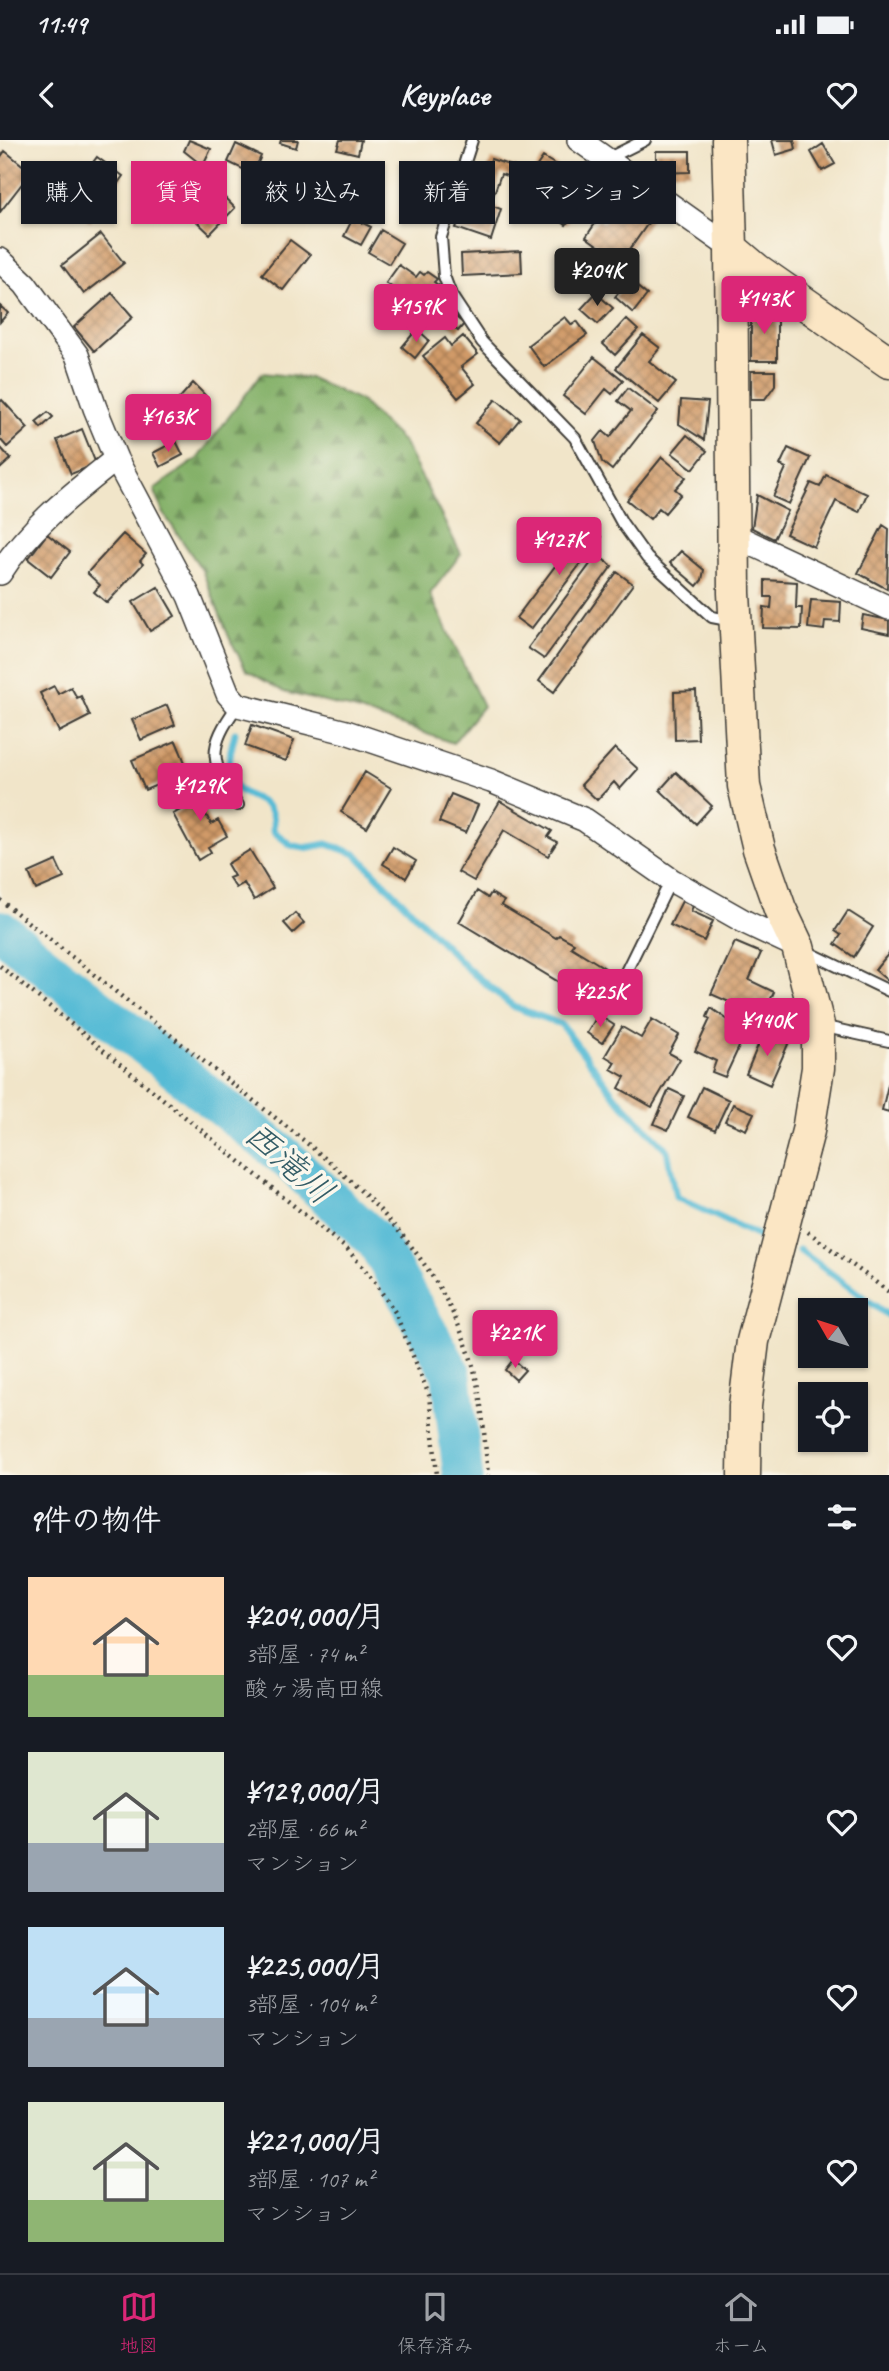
<!DOCTYPE html>
<html lang="ja">
<meta charset="utf-8">
<style>
:root{--surface:#171b24;--page:#20242c;--text:#f1f3f6;--muted:#9ea1a6;--line:#363941;--accent:#db2777}
body{margin:0;font-family:Caveat,"Klee One",sans-serif;background:var(--page);color:var(--text);height:100vh;display:flex;flex-direction:column;font-size:26px;white-space:nowrap}
*{box-sizing:border-box;margin:0}
p{font-size:23px;color:var(--muted)}
.icon{flex:none;width:38px;height:38px;fill:none;stroke:currentColor;stroke-width:2;stroke-linecap:round;stroke-linejoin:round}
.map{position:relative;height:1335px;overflow:hidden}
.side{display:flex;flex-direction:column;background:var(--surface);flex:1}
.side>*{flex:none}
.banner{position:absolute;left:21px;top:21px;width:847px;height:63px;display:flex;gap:14px}
.needle{width:46px;rotate:309deg}
.controls{position:absolute;left:798px;top:1158px;display:grid;gap:14px}
.controls a{display:grid;place-items:center;width:70px;height:70px;border-radius:0px;background:var(--surface);box-shadow:0 2px 5px #0004;font-size:35px}
.price{position:absolute;translate:-50% -60px;padding:0 16px;border-radius:7px;background:var(--accent);color:#fff;font-size:23px;line-height:46px;filter:drop-shadow(0 2px 4px #0008)}
.price::after{content:'';position:absolute;left:50%;top:42px;width:21px;height:16px;margin-left:-10px;background:inherit;clip-path:polygon(0 0,100% 0,50% 100%)}
.price.current{background:#222;color:#fff}
ul{padding:0;list-style:none}
li{display:flex;align-items:center;gap:21px;height:175px;padding:0 28px}
li span{display:grid;place-items:center;flex:none;width:196px;height:140px;border-radius:0px;color:#555}
li>.icon{margin-inline-start:auto}
span .icon{width:84px;height:84px;fill:#fffc;stroke-width:1}
li b{font-size:30px}
h2{display:flex;justify-content:space-between;align-items:center;height:84px;padding:0 28px;font-size:30px}
.pill{padding:0 24px;border-radius:0px;background:var(--surface);box-shadow:0 2px 5px #0004;font-size:24px;line-height:63px}
.pill.current{background:var(--accent);color:#fff}
.status{display:flex;justify-content:space-between;align-items:center;height:49px;padding:0 35px;background:var(--surface);direction:ltr}
.status svg{height:19px;fill:currentColor}
header{display:flex;justify-content:space-between;align-items:center;height:91px;padding:0 28px;background:var(--surface);font-size:32px;font-weight:700}
.menu{display:flex;justify-content:space-around;align-items:center;height:98px;border-top:2px solid var(--line);background:var(--surface);font-size:19px;color:var(--muted)}
.menu a{display:grid;justify-items:center;gap:4px}
.menu .current{color:var(--accent)}
.map>svg:first-child{display:block}
.forest{fill:url(#forest-firs);stroke:#506642;stroke-width:2}
.lines{fill:none;stroke-linecap:round;stroke-linejoin:round}
.stream{stroke:#56bbd5;stroke-width:7}
.river{stroke:#56bbd5;stroke-width:40}
.building{fill:url(#building-cross-hatch)}
.lane-casing{stroke:#3c3a36;stroke-width:14}
.street-casing{stroke:#3c3a36;stroke-width:26}
.secondary-casing{stroke:#3c3a36;stroke-width:35}
.path{stroke:#3c3a36;stroke-width:4.5;stroke-dasharray:2 5;stroke-linecap:butt}
.lane{stroke:#fff;stroke-width:10}
.street{stroke:#fff;stroke-width:23}
.secondary{stroke:#fbe6c4;stroke-width:32}
.labels{text-anchor:middle;dominant-baseline:central;stroke-width:7;stroke-linejoin:round;paint-order:stroke}
.water-label{font-size:35px;font-style:italic;fill:#335c66;stroke:#fbf7ec}
</style>
<div class="status"><b>11:49</b><svg viewBox="0 0 49 12"><path d="M0 12V9h3v3zM5 12V6h3v6zM10 12V3h3v9zM15 12V0h3v12zM26 1h20v11H26zM47 4h2v5h-2z"/></svg></div>
<header><svg class="icon" aria-label="back" viewBox="0 0 24 24"><path d="M15 5l-7 7 7 7"/></svg>Keyplace<svg class="icon" aria-label="heart" viewBox="0 0 24 24"><path d="M12 20l-8-8c-3-5 5-10 8-4 3-6 11-1 8 4z"/></svg></header>
<div class="map">
<svg width="889" height="1335" viewBox="0 0 889 1335">
<defs>
<pattern id="forest-firs" width="22" height="20" patternUnits="userSpaceOnUse" patternTransform="scale(1.75)"><rect width="22" height="20" fill="#83b068"/><path d="M5 1l3.5 6h-7zM16 11l3.5 6h-7z" fill="#6a8e55"/></pattern>
<pattern id="building-cross-hatch" width="8" height="8" patternUnits="userSpaceOnUse" patternTransform="scale(1.75)"><rect width="8" height="8" fill="#d09a67"/><path d="M0 0l8 8M0 8l8-8" fill="none" stroke="#a87d54"/></pattern>
</defs>
<rect width="100%" height="100%" fill="#fbf7ec"/>
<filter id="ink" filterUnits="userSpaceOnUse"><feTurbulence type="fractalNoise" baseFrequency=".0143" numOctaves="2"/><feDisplacementMap in="SourceGraphic" scale="14" xChannelSelector="R" yChannelSelector="G"/><feConvolveMatrix kernelMatrix="1 2 1 2 8 2 1 2 1" color-interpolation-filters="sRGB"/></filter>
<filter id="wash" filterUnits="userSpaceOnUse"><feTurbulence type="fractalNoise" baseFrequency=".00686" numOctaves="4" result="noise"/><feDisplacementMap in="SourceGraphic" scale="28" xChannelSelector="R" yChannelSelector="G"/><feGaussianBlur stdDeviation="1.57" result="paint"/><feColorMatrix in="noise" values="0 0 0 0 0 0 0 0 0 0 0 0 0 0 0 0 0 1.4 0 .05"/><feComposite in="paint" operator="in"/></filter>
<g filter="url(#wash)">
<rect width="100%" height="100%" fill="#f1e5c9"/>
<path class="forest" d="M262,233L310,238L360,260L404,303L461,414L430,454L483,566L453,603L357,570L284,552L246,530L229,497L202,430L164,374L154,349L197,319Z"/>
<g class="lines">
<path class="stream" d="M235,593C232,606 226,625 231,638C242,666 277,651 273,691L291,705L304,708L327,704L356,714L468,829L514,867L561,884L615,956L667,1010L676,1057L761,1097
M799,1110L889,1176"/>
<path class="river" d="M0,790L284,1016L376,1101L451,1233L463,1335"/>
</g>
<g id="blocks">
<path class="building" d="M189,0L211,9L203,26L184,11Z
M281,0H298L296,8L280,3Z
M340,0H361L358,14L337,9Z
M772,0H794L796,9L776,15Z
M236,4L261,16L253,34L228,22Z
M823,4L835,24L822,31L811,12Z
M5,11L31,32L0,72V18Z
M656,11H690V32L656,33Z
M97,17L123,36L90,82L64,62Z
M543,17L559,27L539,56L524,45Z
M491,19L523,30L520,40L501,34L490,65L501,69L491,100L456,88L468,55L478,58Z
M58,24L73,35L61,52L45,42Z
M270,24L292,31L285,55L262,49Z
M560,36L587,55L566,85L539,65Z
M331,44L350,52L342,70L323,62Z
M218,51L235,68L210,94L192,77Z
M623,55L653,76L621,122L586,97L598,79L603,83Z
M353,78L371,87L361,105L344,96Z
M381,90L402,103L389,124L368,112Z
M101,94L124,123L84,154L62,125Z
M290,100L310,115L283,150L262,134Z
M521,111L522,133L462,136L461,114Z
M399,125L416,137L420,132L424,135L427,132L437,139L434,142L441,147L424,170L386,143Z
M629,140L647,155L633,173L615,157Z
M112,153L133,177L94,211L74,187Z
M596,153L613,168L598,184L581,169Z
M0,166L8,173L0,182Z
M445,168L464,184L458,191L439,176Z
M751,171H777V221H751Z
M565,177L572,185L577,181L587,195L544,227L528,205Z
M626,179L638,190L615,215L603,204Z
M417,189L429,200L415,218L402,207Z
M643,195L660,208L649,221L676,243L659,263L616,228Z
M463,196L478,214L461,227L475,244L458,258L423,216L445,198L451,206Z
M594,217L623,240L612,254L606,249L586,274L563,256Z
M751,231H775V245L765,259H751Z
M193,243L205,255L189,272L177,261Z
M628,248L658,271L612,330L602,322L595,301L603,291L610,297L631,271L618,261Z
M496,259L520,279L500,303L476,283Z
M2,260L28,288L7,307L0,299V262Z
M681,260L708,262L704,300L679,284Z
M48,272L53,277L41,288L36,282Z
M82,289L96,324L71,334L57,300Z
M687,295L707,311L693,329L672,313Z
M176,301L183,315L160,327L153,313Z
M0,307L11,319L0,329Z
M788,308L810,318L789,364L773,357L786,328L780,325Z
M662,317L686,337L675,349L681,354L665,373L659,368L650,379L627,360Z
M826,335L867,354L859,372L836,361L814,407L786,394L811,343L820,347Z
M757,355L788,371L774,399L752,388Z
M586,385L601,397L531,489L516,478Z
M883,385L889,389L887,449L858,433Z
M47,394L70,412L51,437L28,419Z
M123,394L146,414L140,421L143,424L107,463L94,452L100,445L87,433Z
M681,411L704,430L702,440L697,446L670,423Z
M597,415L612,426L544,519L528,508Z
M617,432L633,444L554,552L539,541Z
M765,440L797,442L796,468H802L801,489L763,488L764,467L771,468L772,457H765Z
M158,447L175,476L150,491L133,462Z
M811,460L841,462L840,482L825,481L824,490L808,488Z
M863,475L889,480V494L861,488Z
M54,546L58,554L71,547L77,558L81,556L90,576L59,592L40,553Z
M696,551L698,599L675,600L674,552Z
M167,565L175,585L141,600L132,580Z
M252,585L294,600L286,621L245,606Z
M176,601L189,632L145,650L132,620Z
M615,608L638,629L620,649L614,642L597,660L581,645Z
M365,632L391,648L367,688L341,672Z
M676,632L712,666L696,684L660,650Z
M211,647L219,663L204,671L211,684L218,680L227,696L208,707L211,712L198,720L173,674L184,668L181,664Z
M451,654L478,665L466,693L439,682Z
M500,661L552,691L548,697L557,702L548,716L504,690L474,741L458,732Z
M393,707L416,721L406,738L383,724Z
M250,710L273,748L254,760L244,743L236,748L229,738L234,736L227,724Z
M56,721L64,738L36,750L29,733Z
M477,751L488,758L491,753L504,761L501,765L556,798L559,795L574,803L571,807L605,828L587,859L459,782Z
M682,761L693,766L691,771L713,781L704,801L670,785Z
M848,771L873,787L854,817L835,804L841,795L835,791Z
M295,773L304,783L293,793L284,783Z
M735,802L761,813L749,840L774,852L758,887L739,878L743,868L711,854Z
M889,813V842L875,830Z
M711,868L731,882L729,887L745,894L725,937L712,932L716,921L695,911L710,879L707,877Z
M598,875L614,885L602,903L587,893Z
M652,879L679,895L669,913L680,919L652,967L619,948L625,937L611,929L615,922L605,916L622,887L641,898Z
M764,891L789,902L770,945L746,934Z
M888,945L889,946V972L882,970Z
M702,947L729,960L715,990L688,977Z
M669,949L684,956L668,990L654,984Z
M733,964L754,973L746,990L725,981Z
M513,1220L525,1230L516,1240L505,1230Z"/>
</g>
</g>
<g filter="url(#ink)">
<use href="#blocks" fill-opacity="0" stroke="#3c3a36" stroke-width="2"/>
<g class="lines">
<defs>
<path id="lane" d="M472,0L441,97L444,136L451,155L482,202L575,298L622,383L647,418L712,477L733,481
M607,19L645,0
M238,565C206,609 210,622 238,665
M806,811L889,851
M613,858L671,740
M821,886L889,901"/>
<path id="street" d="M579,0L731,108
M0,120L25,144L77,215L95,268L116,319L189,456L228,554L238,565L346,592L491,641L585,680L671,740L747,783L798,807
M733,395L889,468
M0,433C29,387 75,352 116,319"/>
<path id="secondary" d="M728,0L731,108L757,130L889,222
M731,108L734,453L744,646L759,709L780,769L798,807L818,885V928L808,991L753,1201L745,1266L744,1335"/>
</defs>
<use href="#lane" class="lane-casing"/>
<use href="#street" class="street-casing"/>
<use href="#secondary" class="secondary-casing"/>
<path class="path" d="M0,760C71,816 141,872 212,928C312,1008 424,1082 468,1210C482,1249 484,1294 488,1335
M0,826L348,1110L371,1137L395,1172L429,1255L437,1335
M808,1092L889,1152"/>
<use href="#lane" class="lane"/>
<use href="#street" class="street"/>
<use href="#secondary" class="secondary"/>
</g>
</g>
<g class="labels">
<g class="water-label">
<text transform="translate(289 1023) rotate(41)">西滝川</text>
</g>
</g>
</svg>
<div class="controls">
<a><svg class="needle" viewBox="-14 -14 28 28"><path d="M0-13l5 13h-10z" fill="#e53935"/><path d="M0 13l5-13h-10z" fill="#9ea1a6"/></svg></a>
<a><svg class="icon" aria-label="locate" viewBox="0 0 24 24"><circle cx="12" cy="12" r="6"/><path d="M12 2v4M12 18v4M2 12h4M18 12h4"/></svg></a>
</div>
<b class="price current" style="left:597px;top:168px">¥204K</b>
<b class="price" style="left:764px;top:196px">¥143K</b>
<b class="price" style="left:416px;top:204px">¥159K</b>
<b class="price" style="left:168px;top:314px">¥163K</b>
<b class="price" style="left:559px;top:437px">¥127K</b>
<b class="price" style="left:200px;top:683px">¥129K</b>
<b class="price" style="left:600px;top:889px">¥225K</b>
<b class="price" style="left:767px;top:918px">¥140K</b>
<b class="price" style="left:515px;top:1230px">¥221K</b>
<div class="banner">
<a class="pill">購入</a>
<a class="pill current">賃貸</a>
<a class="pill">絞り込み</a>
<a class="pill">新着</a>
<a class="pill">マンション</a>
</div>
</div>
<section class="side">
<h2>9件の物件<svg class="icon" aria-label="filters" viewBox="0 0 24 24"><path d="M4 7h16M4 17h16"/><circle cx="9" cy="7" r="2"/><circle cx="15" cy="17" r="2"/></svg></h2>
<ul>
<li><span style="background:linear-gradient(#ffd9b3 70%,#8fb573 0)"><svg class="icon" aria-label="home" viewBox="0 0 24 24"><path d="M3 11l9-7 9 7M6 9v11h12V9"/></svg></span><div><b>¥204,000/月</b><p>3部屋 · 74 m²</p><p>酸ヶ湯高田線</p></div><svg class="icon" aria-label="heart" viewBox="0 0 24 24"><path d="M12 20l-8-8c-3-5 5-10 8-4 3-6 11-1 8 4z"/></svg></li>
<li><span style="background:linear-gradient(#dfe7d0 65%,#9aa5b1 0)"><svg class="icon" aria-label="home" viewBox="0 0 24 24"><path d="M3 11l9-7 9 7M6 9v11h12V9"/></svg></span><div><b>¥129,000/月</b><p>2部屋 · 66 m²</p><p>マンション</p></div><svg class="icon" aria-label="heart" viewBox="0 0 24 24"><path d="M12 20l-8-8c-3-5 5-10 8-4 3-6 11-1 8 4z"/></svg></li>
<li><span style="background:linear-gradient(#bfe0f5 65%,#9aa5b1 0)"><svg class="icon" aria-label="home" viewBox="0 0 24 24"><path d="M3 11l9-7 9 7M6 9v11h12V9"/></svg></span><div><b>¥225,000/月</b><p>3部屋 · 104 m²</p><p>マンション</p></div><svg class="icon" aria-label="heart" viewBox="0 0 24 24"><path d="M12 20l-8-8c-3-5 5-10 8-4 3-6 11-1 8 4z"/></svg></li>
<li><span style="background:linear-gradient(#dfe7d0 70%,#8fb573 0)"><svg class="icon" aria-label="home" viewBox="0 0 24 24"><path d="M3 11l9-7 9 7M6 9v11h12V9"/></svg></span><div><b>¥221,000/月</b><p>3部屋 · 107 m²</p><p>マンション</p></div><svg class="icon" aria-label="heart" viewBox="0 0 24 24"><path d="M12 20l-8-8c-3-5 5-10 8-4 3-6 11-1 8 4z"/></svg></li>
</ul>
</section>
<nav class="menu">
<a class="current"><svg class="icon" aria-label="map" viewBox="0 0 24 24"><path d="M3 6l6-2 6 2 6-2v14l-6 2-6-2-6 2zM9 4v14M15 6v14"/></svg>地図</a>
<a><svg class="icon" aria-label="saved" viewBox="0 0 24 24"><path d="M7 4h10v16l-5-4-5 4z"/></svg>保存済み</a>
<a><svg class="icon" aria-label="home" viewBox="0 0 24 24"><path d="M3 11l9-7 9 7M6 9v11h12V9"/></svg>ホーム</a>
</nav>
